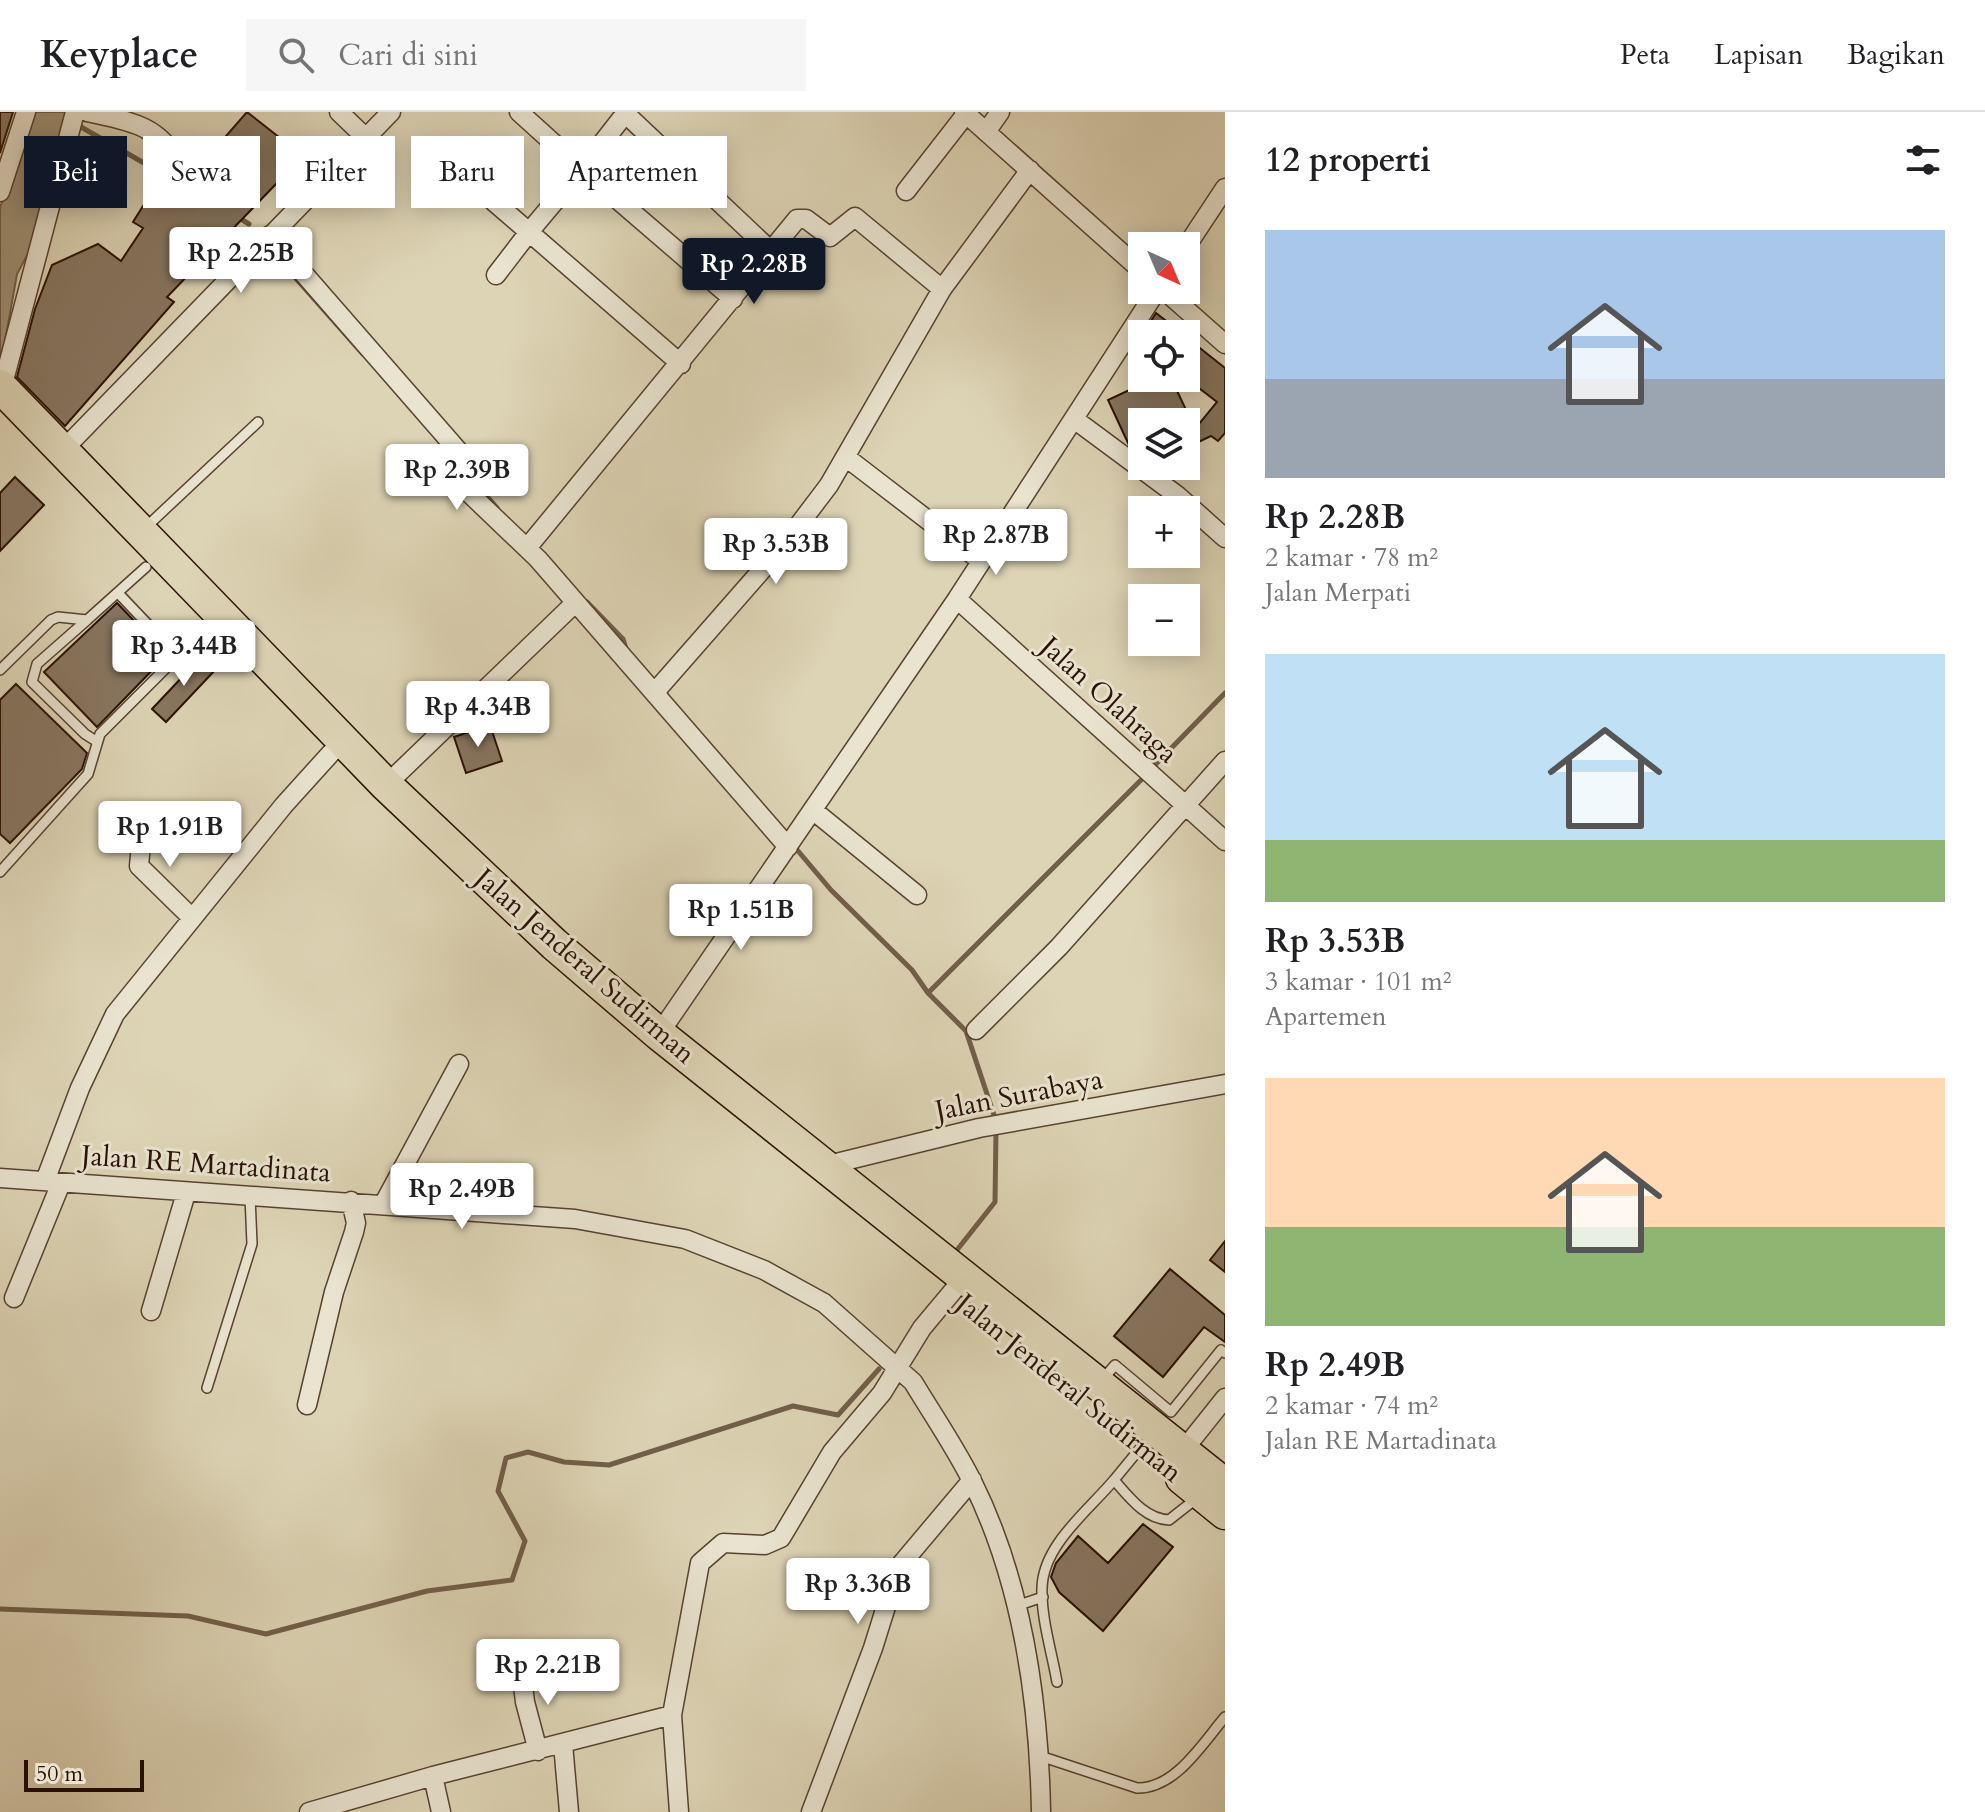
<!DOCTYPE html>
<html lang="id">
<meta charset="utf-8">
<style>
:root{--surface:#fff;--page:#f6f6f6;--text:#202124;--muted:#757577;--line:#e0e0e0;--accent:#111827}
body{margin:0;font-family:Cardo,serif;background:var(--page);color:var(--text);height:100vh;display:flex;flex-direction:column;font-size:30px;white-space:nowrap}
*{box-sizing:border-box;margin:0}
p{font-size:26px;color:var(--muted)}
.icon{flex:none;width:44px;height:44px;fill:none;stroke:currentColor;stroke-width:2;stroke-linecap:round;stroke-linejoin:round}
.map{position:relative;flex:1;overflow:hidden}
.drawer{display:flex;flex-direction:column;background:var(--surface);width:760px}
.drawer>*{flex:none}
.top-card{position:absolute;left:24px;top:24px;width:760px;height:72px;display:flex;gap:16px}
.needle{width:52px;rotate:136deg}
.buttons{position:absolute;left:1128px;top:120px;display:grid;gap:16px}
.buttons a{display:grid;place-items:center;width:72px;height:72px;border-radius:0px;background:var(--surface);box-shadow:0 4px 20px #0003;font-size:40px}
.scale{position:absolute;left:24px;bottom:20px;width:120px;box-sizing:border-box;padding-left:8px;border:4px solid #2a1103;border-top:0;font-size:22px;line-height:28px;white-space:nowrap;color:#2a1103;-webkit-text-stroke:6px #e9e3cf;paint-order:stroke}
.price{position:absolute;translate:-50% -68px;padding:0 18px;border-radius:8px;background:#fff;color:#222;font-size:26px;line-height:52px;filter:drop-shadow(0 2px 4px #0008)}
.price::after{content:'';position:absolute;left:50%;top:48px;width:24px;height:18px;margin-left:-12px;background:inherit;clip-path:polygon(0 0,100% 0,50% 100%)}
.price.selected{background:var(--accent);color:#fff}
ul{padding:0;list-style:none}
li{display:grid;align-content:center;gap:16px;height:424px;padding:0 40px}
li span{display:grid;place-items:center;height:248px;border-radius:0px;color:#555}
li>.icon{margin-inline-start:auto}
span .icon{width:144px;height:144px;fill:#fffc;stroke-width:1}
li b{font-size:34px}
h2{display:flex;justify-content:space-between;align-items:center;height:96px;padding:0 40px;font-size:34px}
.chip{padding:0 28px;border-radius:0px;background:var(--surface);box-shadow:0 4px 20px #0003;font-size:28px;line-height:72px}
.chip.selected{background:var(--accent);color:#fff}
header{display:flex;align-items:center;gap:48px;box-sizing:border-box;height:112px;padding:0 40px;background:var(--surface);border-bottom:2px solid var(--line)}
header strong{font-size:38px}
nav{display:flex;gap:44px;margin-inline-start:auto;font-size:28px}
.search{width:560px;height:72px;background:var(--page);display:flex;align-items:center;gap:20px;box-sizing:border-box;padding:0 28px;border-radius:0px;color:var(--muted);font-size:30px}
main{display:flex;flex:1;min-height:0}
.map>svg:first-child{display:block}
.water{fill:#a09278;stroke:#715e49;stroke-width:2}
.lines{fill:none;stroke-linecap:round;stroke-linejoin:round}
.stream{stroke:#715e49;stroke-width:5}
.building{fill:#877660;stroke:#2a1103;stroke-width:2}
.service-casing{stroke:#574230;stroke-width:12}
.minor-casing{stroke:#574230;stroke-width:21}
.trunk-casing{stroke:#2a1103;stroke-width:35}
.service{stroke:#e9e3cf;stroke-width:9}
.minor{stroke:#e9e3cf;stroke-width:18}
.trunk{stroke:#ddd4b5;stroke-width:32}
.labels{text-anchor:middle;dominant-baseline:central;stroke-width:6;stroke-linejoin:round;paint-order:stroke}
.street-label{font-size:28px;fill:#2a1103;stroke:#e9e3cf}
</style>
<header>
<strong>Keyplace</strong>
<div class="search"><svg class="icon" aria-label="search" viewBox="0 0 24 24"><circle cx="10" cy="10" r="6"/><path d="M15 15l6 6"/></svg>Cari di sini</div>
<nav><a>Peta</a><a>Lapisan</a><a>Bagikan</a></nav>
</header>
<main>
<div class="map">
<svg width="1225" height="1700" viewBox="0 0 1225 1700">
<rect width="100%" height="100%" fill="#ddd4b5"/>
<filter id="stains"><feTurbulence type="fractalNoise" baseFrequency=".0025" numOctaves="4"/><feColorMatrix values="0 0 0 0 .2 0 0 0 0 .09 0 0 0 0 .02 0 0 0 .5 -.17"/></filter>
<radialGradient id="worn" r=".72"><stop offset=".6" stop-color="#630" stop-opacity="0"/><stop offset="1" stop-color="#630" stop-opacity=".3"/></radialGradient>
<path class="water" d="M30,0H68L32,134L17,162L0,257V96Z"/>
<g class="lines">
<path class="stream" d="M81,15L186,75
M236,104L249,112
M293,163L363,242
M477,373L497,396
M587,490L623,527L627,540
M1152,656L1225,581
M793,733L831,778L912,858L928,881L966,919L996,1009
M928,881L1145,664
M953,1143L995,1090L996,1019
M0,1497L188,1504L266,1522L427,1479L512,1468L525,1429L498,1379L506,1346L528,1340L564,1350L609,1353L793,1294L838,1303L879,1257"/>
</g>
<path class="building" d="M0,0H13L0,41Z
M247,0L303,44L167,185L174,190L65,314L17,265L35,197L52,153L98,132L121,149L143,116L133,110L160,67L179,78Z
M1156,201L1183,222H1143Z
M1186,225L1225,256V321L1218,329L1211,324L1186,336V310H1142V342L1129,333L1108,288L1155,266H1171L1195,317L1217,290L1186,266Z
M15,365L44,393L0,439V381Z
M117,491L167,543L97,615L44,560Z
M203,543L217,556L166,610L152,597Z
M16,572L87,641L82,657L10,731L0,722V588Z
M490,613L502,649L466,661L454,625Z
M1225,1129V1160L1210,1148Z
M1170,1157L1225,1203V1230L1204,1215L1163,1265L1114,1224Z
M1143,1412L1173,1435L1103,1519L1059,1480L1051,1465L1056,1451L1078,1424L1108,1451Z"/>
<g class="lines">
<defs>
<path id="service" d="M144,417L258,310
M118,481L176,542
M87,508L37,552L32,570L85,622L96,629
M0,558L51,508L58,505L87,508L146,455
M0,760L88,662L100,622L216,506
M1103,1267L1115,1253L1171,1300L1221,1238L1225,1241
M207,1276L252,1132L250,1084
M1142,1334L1114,1368C1129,1385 1145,1407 1169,1408L1197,1386
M1016,1494L1043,1485
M1057,1570C1052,1541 1041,1506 1042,1476C1043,1433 1088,1399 1114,1368
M1040,1644L1137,1676C1175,1677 1202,1632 1225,1605"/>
<path id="minor" d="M87,0C127,9 159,12 178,51
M339,0L365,25
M519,0L582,57L529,120L681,252
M964,0L1142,159
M986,20L1000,0
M906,79L966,2
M0,80L26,0
M493,89L529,120L496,163
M270,123L475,358L477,364L469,381L538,447L788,735
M1186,135L1225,76
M1164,178L1225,232
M733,187L582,57L621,7L629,5L771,139
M2,276L75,0
M1074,307L1178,384L1225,426
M63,338L391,0
M847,346L981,449
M527,436L797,107H806L830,125L855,105L942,177
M957,487L1225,729
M655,580L782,435L829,373L942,177L1030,58
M386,673L575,491
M814,699L917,783
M160,704L141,732L139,754L192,806
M976,918L1059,835L1225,649
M659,922L957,487L1157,178
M824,1054L979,1016L1225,972
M0,1066L575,1107L685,1127L764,1158L824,1191L913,1270C933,1303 955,1335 972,1369C1023,1471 1039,1588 1041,1700
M45,1069L80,976L115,902L284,693L331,641
M383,1093L459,952
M14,1186L61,1071
M151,1199L186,1081
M307,1293L334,1180L354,1120L356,1111L351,1089
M1170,1355L1225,1286
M521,1556L525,1590L538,1639
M672,1603L679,1700
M563,1632L569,1700
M433,1664L441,1700
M309,1700L433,1664L672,1603L700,1451L723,1431L765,1433L781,1426L832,1340L882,1281L922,1216L963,1167
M811,1700L873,1536L898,1456L972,1368"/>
<path id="trunk" d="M0,274L386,673L554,832L659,922L1225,1373
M1182,1366L1225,1401"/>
</defs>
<use href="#service" class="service-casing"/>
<use href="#minor" class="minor-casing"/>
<use href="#trunk" class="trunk-casing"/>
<use href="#service" class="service"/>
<use href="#minor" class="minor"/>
<use href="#trunk" class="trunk"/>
</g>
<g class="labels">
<g class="street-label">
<text transform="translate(1109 588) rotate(42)">Jalan Olahraga</text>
<text transform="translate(585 854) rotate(41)">Jalan Jenderal Sudirman</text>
<text transform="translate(1019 983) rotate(-11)">Jalan Surabaya</text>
<text transform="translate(206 1052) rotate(4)">Jalan RE Martadinata</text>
<text transform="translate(1069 1276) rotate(39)">Jalan Jenderal Sudirman</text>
</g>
</g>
<rect width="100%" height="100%" filter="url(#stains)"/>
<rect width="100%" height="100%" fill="url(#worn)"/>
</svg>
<div class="buttons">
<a><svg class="needle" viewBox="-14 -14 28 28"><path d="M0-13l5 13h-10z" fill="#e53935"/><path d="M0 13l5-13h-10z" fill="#757577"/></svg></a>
<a><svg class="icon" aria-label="locate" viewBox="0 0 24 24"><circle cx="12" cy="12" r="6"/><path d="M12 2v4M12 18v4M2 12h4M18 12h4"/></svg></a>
<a><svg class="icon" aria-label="layers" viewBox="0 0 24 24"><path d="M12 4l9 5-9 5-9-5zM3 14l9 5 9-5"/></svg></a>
<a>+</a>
<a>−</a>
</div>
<div class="scale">50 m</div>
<b class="price" style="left:241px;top:183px">Rp 2.25B</b>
<b class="price selected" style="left:754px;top:194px">Rp 2.28B</b>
<b class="price" style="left:457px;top:400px">Rp 2.39B</b>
<b class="price" style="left:996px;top:465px">Rp 2.87B</b>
<b class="price" style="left:776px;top:474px">Rp 3.53B</b>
<b class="price" style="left:184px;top:576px">Rp 3.44B</b>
<b class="price" style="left:478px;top:637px">Rp 4.34B</b>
<b class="price" style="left:170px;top:757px">Rp 1.91B</b>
<b class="price" style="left:741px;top:840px">Rp 1.51B</b>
<b class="price" style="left:462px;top:1119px">Rp 2.49B</b>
<b class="price" style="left:858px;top:1514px">Rp 3.36B</b>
<b class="price" style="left:548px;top:1595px">Rp 2.21B</b>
<div class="top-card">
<a class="chip selected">Beli</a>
<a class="chip">Sewa</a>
<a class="chip">Filter</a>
<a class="chip">Baru</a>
<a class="chip">Apartemen</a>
</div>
</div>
<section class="drawer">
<h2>12 properti<svg class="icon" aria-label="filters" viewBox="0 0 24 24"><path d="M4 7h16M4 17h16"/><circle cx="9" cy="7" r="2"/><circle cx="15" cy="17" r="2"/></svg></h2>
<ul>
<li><span style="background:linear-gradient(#a9c7e8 60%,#9aa5b1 0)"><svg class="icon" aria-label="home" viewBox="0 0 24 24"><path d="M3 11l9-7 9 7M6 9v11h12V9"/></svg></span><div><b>Rp 2.28B</b><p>2 kamar · 78 m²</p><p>Jalan Merpati</p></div></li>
<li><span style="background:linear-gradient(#bfe0f5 75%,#8fb573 0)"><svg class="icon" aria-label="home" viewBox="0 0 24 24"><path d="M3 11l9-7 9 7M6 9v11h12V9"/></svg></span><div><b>Rp 3.53B</b><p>3 kamar · 101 m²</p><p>Apartemen</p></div></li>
<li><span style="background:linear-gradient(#ffd9b3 60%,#8fb573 0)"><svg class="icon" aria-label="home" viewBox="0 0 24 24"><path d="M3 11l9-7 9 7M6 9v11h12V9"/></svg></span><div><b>Rp 2.49B</b><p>2 kamar · 74 m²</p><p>Jalan RE Martadinata</p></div></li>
</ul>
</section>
</main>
